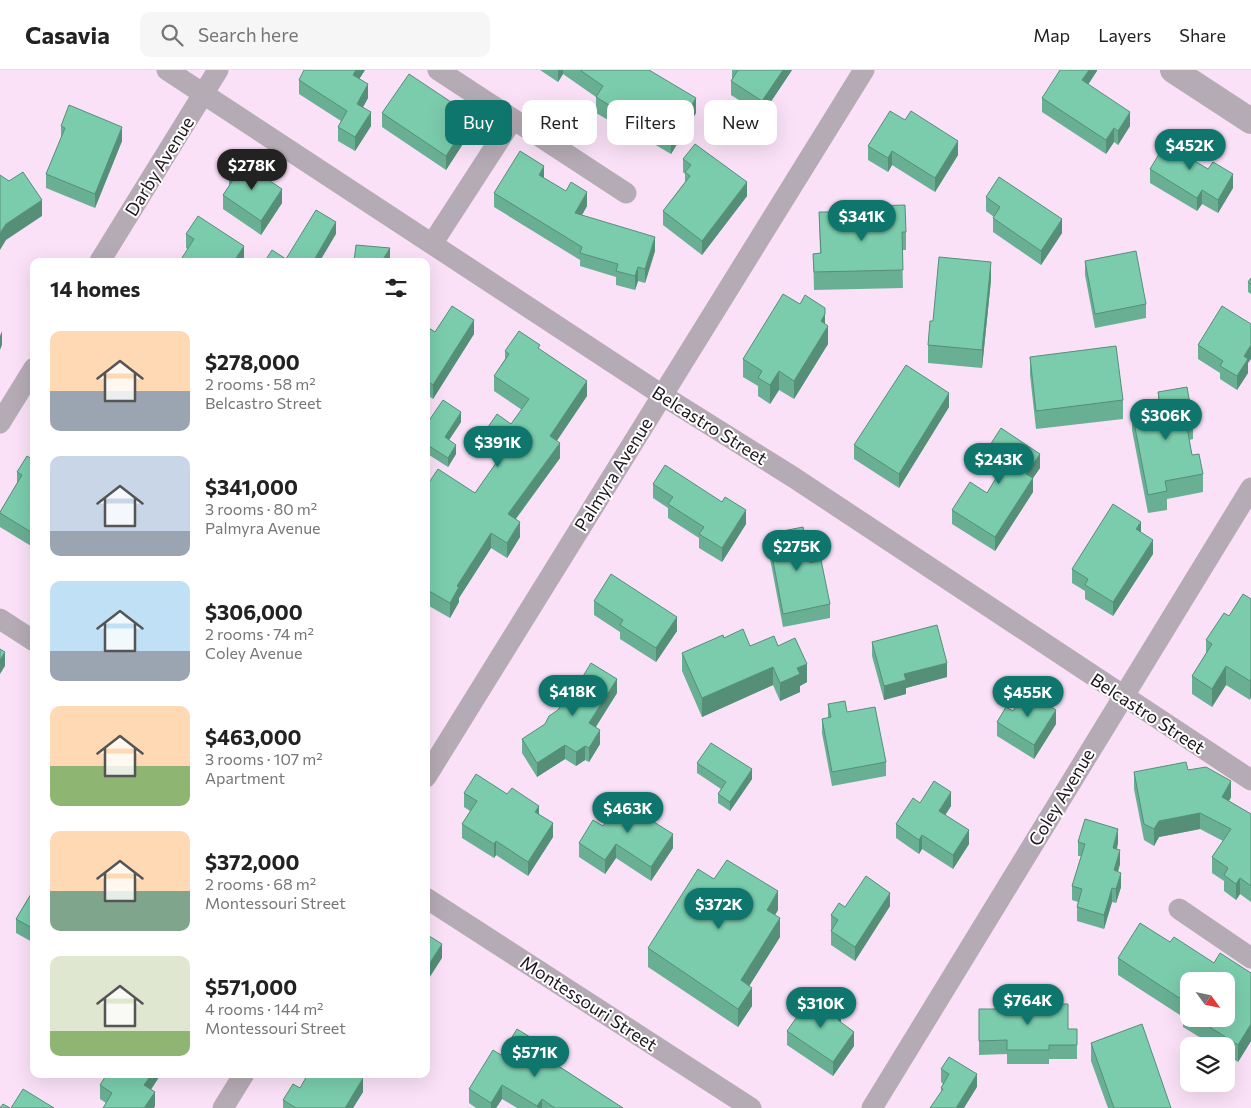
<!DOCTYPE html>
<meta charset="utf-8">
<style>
:root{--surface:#fff;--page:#f6f6f6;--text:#222;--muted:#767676;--line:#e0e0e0;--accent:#0f766e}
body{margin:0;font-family:Commissioner,sans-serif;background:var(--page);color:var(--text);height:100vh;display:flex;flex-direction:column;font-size:19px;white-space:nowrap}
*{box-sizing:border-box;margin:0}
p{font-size:16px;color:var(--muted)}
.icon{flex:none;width:28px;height:28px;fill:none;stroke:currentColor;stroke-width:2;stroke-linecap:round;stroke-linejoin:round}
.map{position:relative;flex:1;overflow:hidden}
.side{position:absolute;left:30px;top:188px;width:400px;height:820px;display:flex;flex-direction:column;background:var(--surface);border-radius:10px;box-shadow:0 5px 20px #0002}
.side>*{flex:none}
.hud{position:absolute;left:445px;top:30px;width:475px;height:45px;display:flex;gap:10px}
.needle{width:32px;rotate:123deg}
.controls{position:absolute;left:1180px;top:902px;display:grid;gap:10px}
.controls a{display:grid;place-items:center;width:55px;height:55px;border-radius:10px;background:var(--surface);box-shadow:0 5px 20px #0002;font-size:25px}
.price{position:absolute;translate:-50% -42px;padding:0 11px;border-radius:18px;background:var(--accent);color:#fff;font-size:16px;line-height:32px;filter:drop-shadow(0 1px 2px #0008)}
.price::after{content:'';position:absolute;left:50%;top:30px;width:15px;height:11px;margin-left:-8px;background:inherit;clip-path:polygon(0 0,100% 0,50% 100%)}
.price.active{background:#222;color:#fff}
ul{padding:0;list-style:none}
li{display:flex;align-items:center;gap:15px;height:125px;padding:0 20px}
li span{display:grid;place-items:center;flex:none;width:140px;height:100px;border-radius:10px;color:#555}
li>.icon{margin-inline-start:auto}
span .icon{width:60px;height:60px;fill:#fffc;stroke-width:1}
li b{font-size:21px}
h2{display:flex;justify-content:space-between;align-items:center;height:60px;padding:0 20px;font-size:21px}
.pill{padding:0 18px;border-radius:10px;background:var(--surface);box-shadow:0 5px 20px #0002;font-size:18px;line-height:45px}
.pill.active{background:var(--accent);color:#fff}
header{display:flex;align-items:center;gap:30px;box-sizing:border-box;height:70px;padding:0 25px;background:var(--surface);border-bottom:1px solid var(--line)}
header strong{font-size:24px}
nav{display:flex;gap:28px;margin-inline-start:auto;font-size:18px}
.search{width:350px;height:45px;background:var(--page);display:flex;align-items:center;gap:12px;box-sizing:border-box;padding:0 18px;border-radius:10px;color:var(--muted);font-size:19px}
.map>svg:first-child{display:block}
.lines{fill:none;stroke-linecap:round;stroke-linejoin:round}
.minor{stroke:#b5abb4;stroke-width:21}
.tertiary{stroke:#b5abb4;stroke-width:26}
.wall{fill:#69af94;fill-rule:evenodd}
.shaded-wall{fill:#558f78}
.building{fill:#7accac;stroke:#558f78}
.labels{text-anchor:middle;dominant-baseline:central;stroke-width:4;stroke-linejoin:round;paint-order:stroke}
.street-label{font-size:18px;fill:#1e151d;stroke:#fff}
</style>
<header>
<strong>Casavia</strong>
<div class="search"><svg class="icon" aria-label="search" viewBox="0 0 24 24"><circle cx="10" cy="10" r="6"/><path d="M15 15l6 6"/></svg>Search here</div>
<nav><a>Map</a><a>Layers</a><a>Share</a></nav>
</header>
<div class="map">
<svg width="1251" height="1038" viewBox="0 0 1251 1038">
<rect width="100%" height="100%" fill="#fae1f7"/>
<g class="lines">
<path class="minor" d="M167,0L662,325L793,407L1251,710
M438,0L626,123
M432,174L513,49
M100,191L218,0
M0,353L34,298
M0,549L34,571
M426,707L864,0
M426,828L751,1038
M1179,839L1251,888
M223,1038L244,1004
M872,1038L1251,418"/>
<path class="tertiary" d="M1173,0L1251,51"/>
</g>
<path class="wall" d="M365,0L359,9L368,28L363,37L371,56L355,81L338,71V57L341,51L299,24V10Z
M540,0H649L696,43L671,84L654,74V64L626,47L620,57L596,43V27L563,4L558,12Z
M732,0H792L762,45L731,25V11L732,9Z
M1097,0L1088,14L1130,56L1118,75L1114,72L1106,84L1042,42V28Z
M382,43L472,60L446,100L382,57Z
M905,50L958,85L935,122L892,95L888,102L868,90V76Z
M61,56L122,71L95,138L46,118V104L61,68Z
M1188,87L1208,99L1233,118L1218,143L1202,134L1197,141L1150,113V99Z
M683,89L747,126L702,185L663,155V141L685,112V104L683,102Z
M229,108L282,133L261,165L223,139V125L229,116Z
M544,108L587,136L582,145L655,181L645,213L638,211L635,220L616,215V207L580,196V190L494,137V123Z
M986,127L1062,163L1041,195L993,162V148L994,147L986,141Z
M872,136L906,162V180H902L903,218L814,220L813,184L820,183L819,142L838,154L872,152Z
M186,164L244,190L243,191H180L188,179L186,178Z
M1085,191L1146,234V248L1095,258L1085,205Z
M1251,208V224L1248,222V212Z
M991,210L982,298L928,293V275L933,251Z
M825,254L828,274L794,329L779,320L770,334L758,326V316L743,307V289Z
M426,256L435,262L474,264L433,329L426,324Z
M1198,275L1248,293V303L1237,320L1220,309V303L1198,289Z
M540,280L587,326L557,370L560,388L516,449L520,467L507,488L491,478L459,528V532L450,548L429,536L426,541V417L475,423L501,386L486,375V360L511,354L522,340L494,321V306L505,289V281Z
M1030,287L1123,330V349L1036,359L1030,305Z
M1158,322L1193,351V369L1189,370L1192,385L1203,404V422L1167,429V440L1148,443L1132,360V342L1158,337Z
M949,337L899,418L854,389V375Z
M461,352L449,370L456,384L448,397L426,383V355Z
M983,386L1040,398L1033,408V422L995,481L952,454V440L987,423L996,408L983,399Z
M34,390L31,476L0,457V442L17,413V402Z
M653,414L722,432L746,454L722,492L699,478V468L668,448V438L653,428Z
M1141,462L1153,484L1113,546L1085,529V521L1072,513V499Z
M768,464L810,493L830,534V548L783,557L768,478Z
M1251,529L1250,630L1226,615L1212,637L1192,624V606L1206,583V570L1229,546Z
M594,531L677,561L656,592L620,569V562L594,545Z
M724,568L750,576H778L807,612L800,616V622L780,631L773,615L702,647L682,601V583Z
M872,572L947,607L906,618V624L884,630L872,586Z
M617,623L596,657L600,674L589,692L585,690L576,696L565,689L537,707L522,683V669Z
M828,634L847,642L886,692V706L832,716L822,663V649L828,648Z
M1013,641L1056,654L1034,689L997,666V652Z
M697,693L752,709L730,741L718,733V724L721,719L697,703Z
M1188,700L1231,727L1229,731L1251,744V832L1240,824L1236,830L1224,821V811L1212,803V787L1223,771L1200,759L1159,767L1154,776L1144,770L1134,719V702Z
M464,723L539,744L553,767L528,806L496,785L494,788L462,768V754L470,741L464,737Z
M920,733L951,736L945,745L969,774L953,799L922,779L919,784L896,768V754Z
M649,749L673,778L651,811L616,788L605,804L579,787V773Z
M1078,772L1118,773L1117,779L1120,794L1118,802L1121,817L1116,833L1112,832L1104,859L1077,851V837L1078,832L1072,830V816L1081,786H1078Z
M714,809L778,840L775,845L780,867L749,916L752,936L738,957L648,897V878Z
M34,819V873L16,863V849Z
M890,836L855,891L831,875V845L845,837Z
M1170,872L1214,893L1251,903V971L1238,992L1226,984V976H1214L1183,957V947L1118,905V888ZM1189,911L1226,949H1189Z
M979,939L1068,959H1077V989H1049V994H1007V984L979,985Z
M841,953L854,976L833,1006L787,975V961Z
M1091,973L1171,1038H1108L1091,991Z
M501,985L551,991L623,1038H517L502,1029L496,1038H476L469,1033V1019Z
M941,999L977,1017L941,1022V1018L943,1014L941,1012Z
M161,1004L151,1020L155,1036L106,1033L100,1029V1015Z
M300,1018L363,1022L353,1038H283V1030Z"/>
<path class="shaded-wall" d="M356,0H365L353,19V5Z
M558,0H563V4L558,12Z
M783,0H792L762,45V31Z
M1089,0H1097V1L1082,24V10Z
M368,14V28L357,48V34Z
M696,28V43L671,84V69Z
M626,32V47L620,57V42Z
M371,42V56L355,81V67Z
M1130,42V56L1118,75V61Z
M472,46V60L446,100V86Z
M122,57V71L95,138V124Z
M1114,58V72L1106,84V70Z
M958,71V85L935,122V108Z
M1188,77V91L1183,84Z
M892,81V95L888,102V88Z
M544,96V110L539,105Z
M1233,104V118L1218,143V130Z
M747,112V126L702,185V171Z
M282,119V133L261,165V151Z
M1202,120V134L1197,141V128Z
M587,122V136L575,157V143Z
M42,130V146L6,170L0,180V163L6,154Z
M1062,149V163L1041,195V181Z
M336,152V164L320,191L314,190Z
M655,167V181L645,213V199Z
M244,176V190L243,191H234Z
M390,178V191H382Z
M991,192V210L982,298V280Z
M638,197V211L635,220V206Z
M825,244V260L828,256V274L794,329V311L821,251Z
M474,250V264L433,329V315Z
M2,261V275L0,280V266Z
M1251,275V289L1248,293V303L1237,320V306L1244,286Z
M779,301V320L770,334V315Z
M587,311V326L550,381V366Z
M949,323V337L899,418V404Z
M461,342V352L445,376V367Z
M560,373V388L508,459V444Z
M456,375V384L448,397V388Z
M1040,384V398L1026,418V404Z
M1033,408V422L995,481V467Z
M746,440V454L722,492V478Z
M520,452V467L507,488V473Z
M1141,452V466L1136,459Z
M34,457V470L31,476V462Z
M491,463V478L459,528V532L450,548V533L457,516Z
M1153,470V484L1113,546V532Z
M429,521V536L426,541V526Z
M677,547V561L656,592V578Z
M5,582V596L0,604V590Z
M947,593V607L906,618V624L884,630V616L904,604Z
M807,594V612L800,616V622L780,631V613L797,598Z
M1226,596V615L1212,637V619Z
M773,597V615L702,647V628Z
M617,609V623L589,667V653Z
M1251,609V627L1250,630V611Z
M1056,640V654L1034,689V675Z
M600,660V674L589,692V678Z
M565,675V689L537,707V693Z
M585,676V690L576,696V682Z
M752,699V709L730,741V732Z
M1231,711V727L1222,744V727Z
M951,722V736L939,755V741Z
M539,736V750L535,742Z
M649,741V755L646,747Z
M1200,743V759L1159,767L1154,776V759L1159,751Z
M553,753V767L528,806V792Z
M1118,759V773L1113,792V778Z
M969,760V774L953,799V785Z
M673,764V778L651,811V797Z
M922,765V779L919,784V770Z
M496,771V785L494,788V774Z
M616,774V788L605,804V790Z
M1120,780V794L1114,814V800Z
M1121,803V817L1116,833V819Z
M1240,808V824L1236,830V814Z
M1112,818V832L1104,859V845Z
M778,821V840L767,858V840Z
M890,823V836L855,891V877Z
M780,848V867L741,929V910Z
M442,874V888L426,913V899Z
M752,918V936L738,957V939Z
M841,946V960L838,950Z
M1251,954V971L1238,992V975Z
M854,962V976L833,1006V992Z
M551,980V994L546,988Z
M152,1004H161L144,1029V1015Z
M977,1004V1017L964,1038H956Z
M363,1008V1022L353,1038H345Z
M502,1015V1029L496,1038H491V1033Z
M155,1022V1036L154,1038H144Z
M542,1029V1038H537V1036Z"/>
<path class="building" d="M304,0H356L353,5L368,14L357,34L371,42L355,67L338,57L347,41L299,10Z
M580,0H649L696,28L671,69L654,58L658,51L626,32L620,42L596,27L603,16Z
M738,0H783L762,31L731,11Z
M1060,0H1089L1082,10L1130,42L1118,61L1114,58L1106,70L1042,28Z
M409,4L472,46L446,86L382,43Z
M69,35L122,57L95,124L46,104L65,58L61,56Z
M890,41L905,50L911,41L958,71L935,108L892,81L888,88L868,76Z
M1170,66L1188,77L1183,84L1208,99L1213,92L1233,104L1218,130L1202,120L1197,128L1150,99Z
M695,74L747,112L702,171L663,141L690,106L685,102L691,95L683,89Z
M520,81L544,96L539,105L566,121L571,112L587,122L575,143L655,167L645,199L638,197L635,206L616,201L618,194L580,183L582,177L494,123Z
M240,91L282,119L261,151L223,125L233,110L229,108Z
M23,102L42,130L6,154L0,163V105L9,111Z
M999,107L1062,149L1041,181L993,148L1000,137L986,127Z
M905,135L906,162H902L903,200L814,202L813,184L821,183L819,142H837L838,154L873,152L872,136Z
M316,140L336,152L314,190H321V191H265L272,180L286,189Z
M198,146L244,176L234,191H180L194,169L186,164Z
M356,175L390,178L382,191H354Z
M1136,181L1146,234L1095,244L1085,191Z
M939,187L991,192L982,280L928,275L930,251H933Z
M332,190L350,191H332Z
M1251,208V214L1248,212Z
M783,224L800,234L805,225L825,238V244L821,251L828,256L794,311L779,301L770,315L758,308L762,301L743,289Z
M452,236L474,250L433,315L426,310V256L435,262Z
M1222,236L1251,254V275L1244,286L1248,289L1237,306L1220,296L1223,291L1198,275Z
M519,261L540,275L538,278L587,311L550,366L560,373L508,444L520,452L507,473L491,463L457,516L459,517L450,533L429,521L426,526V417L438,399L475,423L508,376L486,360L497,344L511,354L529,329L494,306L509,284L505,281Z
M1116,276L1123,330L1036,341L1030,287Z
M906,295L949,323L899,404L854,375Z
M1187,317L1193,351L1186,352L1192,385L1199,384L1203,404L1165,411L1167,421L1148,425L1132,342L1160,336L1158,322Z
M443,330L461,342L445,367L456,375L448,388L426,374V355Z
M1001,358L1040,384L1026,404L1033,408L995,467L952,440L970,412L987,423L1002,398L983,386Z
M27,386L34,390V457L31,462L0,443V442L22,405L17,402Z
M665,395L722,432L725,427L746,440L722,478L699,464L704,457L668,434L673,427L653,414Z
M1113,434L1141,452L1136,459L1153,470L1113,532L1085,515L1088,509L1072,499Z
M803,457L810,493L821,490L830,534L783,544L768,464Z
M611,504L677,547L656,578L620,555L623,550L594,531Z
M1243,524L1251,529V609L1250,611L1226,596L1212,619L1192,606L1212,574L1206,570L1224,543L1229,546Z
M937,555L947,593L904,604L906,610L884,616L872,572Z
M743,559L750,576L774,566L778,576L795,568L807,594L797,598L800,604L780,613L773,597L702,628L682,583L723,565L724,568Z
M0,579L5,582L0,590Z
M591,593L617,609L589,653L600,660L589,678L585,676L576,682L565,675L537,693L522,669L545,654L549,646L558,640L573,617L579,613Z
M1026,621L1056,640L1034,675L997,652L1006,637L1013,641Z
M845,631L847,642L875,637L886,692L832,702L822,649L831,647L828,634Z
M711,673L752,699L730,732L718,724L726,712L697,693Z
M1186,692L1188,700L1206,697L1231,711L1222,727L1251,744V816L1240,808L1236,814L1224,805L1228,798L1212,787L1231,759L1200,743L1159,751L1154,759L1144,754L1134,702Z
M476,704L507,724L512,718L539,736L535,742L553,753L528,792L496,771L494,774L462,754L477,731L464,723Z
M934,711L951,722L939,741L969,760L953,785L922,765L919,770L896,754L913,728L920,733Z
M624,725L649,741L646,747L673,764L651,797L616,774L605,790L579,773L593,750L603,756Z
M1085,749L1118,759L1113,778L1120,780L1114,800L1121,803L1116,819L1112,818L1104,845L1077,837L1082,819L1072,816L1085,774L1078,772Z
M727,790L778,821L767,840L780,848L741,910L752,918L738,939L648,878L698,799L714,809Z
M866,806L890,823L855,877L831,861L838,850L831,845L839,833L845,837Z
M34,819V859L16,849Z
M1140,853L1170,872L1174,867L1214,893L1220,883L1251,903V954L1238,975L1197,949H1226V911H1189V944L1183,940L1187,933L1118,888Z
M426,864L442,874L426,899Z
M811,927L823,935L824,934L841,946L838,950L854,962L833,992L787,961Z
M1006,934H1068V959H1077V975H1049V980H1007V970L979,971V939H1006Z
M1142,954L1171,1038H1114L1091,973Z
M517,959L551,980L546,988L623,1038H555L542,1029L537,1036L502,1015L491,1033L469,1019L493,980L501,985Z
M949,987L977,1004L956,1038H930L943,1019L941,1018L949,1004L941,999Z
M107,1004H152L144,1015L155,1022L144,1038H103L112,1023L100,1015Z
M308,1004H356L363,1008L345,1038H296L283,1030L293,1014L300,1018Z
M23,1019L54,1038H11Z
M3,1034L10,1038H0Z"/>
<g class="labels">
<g class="street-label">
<text transform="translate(159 96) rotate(-58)">Darby Avenue</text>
<text transform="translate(710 355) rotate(32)">Belcastro Street</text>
<text transform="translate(613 404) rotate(-58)">Palmyra Avenue</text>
<text transform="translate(1148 643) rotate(33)">Belcastro Street</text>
<text transform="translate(1061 727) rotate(-59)">Coley Avenue</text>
<text transform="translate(589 933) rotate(33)">Montessouri Street</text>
</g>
</g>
</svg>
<div class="controls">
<a><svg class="needle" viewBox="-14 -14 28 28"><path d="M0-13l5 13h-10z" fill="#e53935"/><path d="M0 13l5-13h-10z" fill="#767676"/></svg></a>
<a><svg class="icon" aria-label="layers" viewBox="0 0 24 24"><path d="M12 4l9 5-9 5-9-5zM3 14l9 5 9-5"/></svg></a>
</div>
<b class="price" style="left:1190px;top:101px">$452K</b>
<b class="price active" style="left:252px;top:121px">$278K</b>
<b class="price" style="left:862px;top:172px">$341K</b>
<b class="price" style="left:1166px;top:371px">$306K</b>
<b class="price" style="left:498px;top:398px">$391K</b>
<b class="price" style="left:999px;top:415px">$243K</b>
<b class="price" style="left:797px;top:502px">$275K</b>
<b class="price" style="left:573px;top:647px">$418K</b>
<b class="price" style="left:1028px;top:648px">$455K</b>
<b class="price" style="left:628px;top:764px">$463K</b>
<b class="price" style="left:719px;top:860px">$372K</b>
<b class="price" style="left:1028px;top:956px">$764K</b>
<b class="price" style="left:821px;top:959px">$310K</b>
<b class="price" style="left:535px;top:1008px">$571K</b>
<div class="hud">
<a class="pill active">Buy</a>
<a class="pill">Rent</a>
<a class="pill">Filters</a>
<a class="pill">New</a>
</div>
<section class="side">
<h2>14 homes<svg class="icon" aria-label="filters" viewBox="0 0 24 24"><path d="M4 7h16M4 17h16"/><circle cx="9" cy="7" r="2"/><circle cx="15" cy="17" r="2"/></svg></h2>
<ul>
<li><span style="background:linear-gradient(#ffd9b3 60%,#9aa5b1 0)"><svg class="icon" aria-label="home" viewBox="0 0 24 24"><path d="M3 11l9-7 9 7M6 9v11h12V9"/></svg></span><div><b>$278,000</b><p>2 rooms · 58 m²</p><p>Belcastro Street</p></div></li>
<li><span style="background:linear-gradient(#c9d6e8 75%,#9aa5b1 0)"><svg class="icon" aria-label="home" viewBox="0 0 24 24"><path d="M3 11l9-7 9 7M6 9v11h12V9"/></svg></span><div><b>$341,000</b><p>3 rooms · 80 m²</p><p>Palmyra Avenue</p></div></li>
<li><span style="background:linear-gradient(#bfe0f5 70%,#9aa5b1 0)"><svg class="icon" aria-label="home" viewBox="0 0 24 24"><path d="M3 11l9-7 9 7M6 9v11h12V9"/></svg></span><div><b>$306,000</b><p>2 rooms · 74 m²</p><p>Coley Avenue</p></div></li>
<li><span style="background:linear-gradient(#ffd9b3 60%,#8fb573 0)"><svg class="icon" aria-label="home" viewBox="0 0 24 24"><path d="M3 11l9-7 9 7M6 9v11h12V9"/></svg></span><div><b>$463,000</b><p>3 rooms · 107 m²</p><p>Apartment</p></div></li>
<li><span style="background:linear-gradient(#ffd9b3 60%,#7fa58c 0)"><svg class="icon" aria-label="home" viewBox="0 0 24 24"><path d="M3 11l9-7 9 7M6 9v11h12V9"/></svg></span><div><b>$372,000</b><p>2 rooms · 68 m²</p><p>Montessouri Street</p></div></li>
<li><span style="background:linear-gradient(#dfe7d0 75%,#8fb573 0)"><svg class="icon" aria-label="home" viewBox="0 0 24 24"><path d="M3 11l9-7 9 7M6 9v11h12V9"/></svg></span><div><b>$571,000</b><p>4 rooms · 144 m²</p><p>Montessouri Street</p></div></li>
</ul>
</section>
</div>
